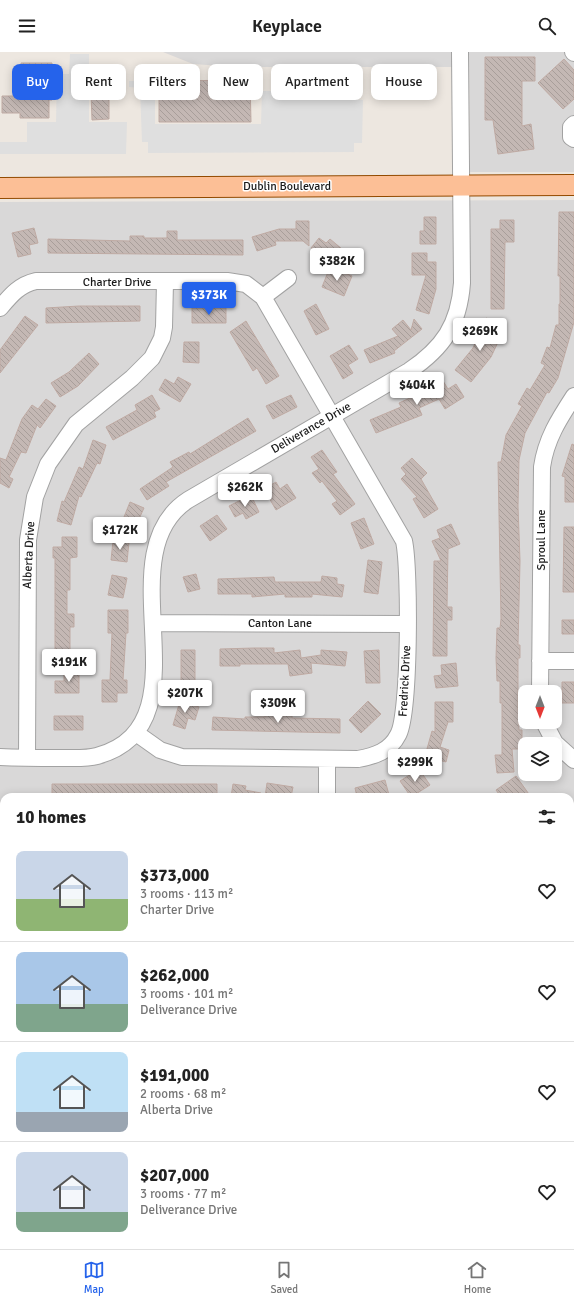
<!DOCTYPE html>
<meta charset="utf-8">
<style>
:root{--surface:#fff;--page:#f6f6f6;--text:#222;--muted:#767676;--line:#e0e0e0;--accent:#2563eb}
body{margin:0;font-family:Signika,sans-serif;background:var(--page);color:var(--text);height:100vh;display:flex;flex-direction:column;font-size:15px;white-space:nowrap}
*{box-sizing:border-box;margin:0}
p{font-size:13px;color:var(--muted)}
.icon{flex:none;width:22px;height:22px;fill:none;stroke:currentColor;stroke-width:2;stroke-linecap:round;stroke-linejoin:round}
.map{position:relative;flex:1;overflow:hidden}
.panel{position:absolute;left:0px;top:741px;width:574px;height:456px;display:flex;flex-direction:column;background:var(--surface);border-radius:12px 12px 0 0;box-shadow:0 2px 10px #0003}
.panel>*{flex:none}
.guide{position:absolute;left:12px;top:12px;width:550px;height:36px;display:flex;gap:8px}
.needle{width:26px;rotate:180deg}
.buttons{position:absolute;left:518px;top:633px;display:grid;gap:8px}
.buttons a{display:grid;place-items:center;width:44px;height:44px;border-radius:8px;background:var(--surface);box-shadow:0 2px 10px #0003;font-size:20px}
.price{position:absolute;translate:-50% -34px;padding:0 9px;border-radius:4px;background:#fff;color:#222;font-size:13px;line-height:26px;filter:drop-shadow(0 1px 2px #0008)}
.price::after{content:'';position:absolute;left:50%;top:24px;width:12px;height:9px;margin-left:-6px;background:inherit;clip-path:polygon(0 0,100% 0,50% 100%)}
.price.current{background:var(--accent);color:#fff}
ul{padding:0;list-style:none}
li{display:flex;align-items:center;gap:12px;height:100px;padding:0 16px}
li+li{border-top:1px solid var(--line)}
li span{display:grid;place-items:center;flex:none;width:112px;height:80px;border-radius:8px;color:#555}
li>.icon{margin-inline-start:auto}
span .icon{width:48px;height:48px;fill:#fffc;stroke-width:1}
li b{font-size:17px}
h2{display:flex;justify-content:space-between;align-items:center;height:48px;padding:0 16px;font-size:17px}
.chip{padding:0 14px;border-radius:8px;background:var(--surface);box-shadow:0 2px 10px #0003;font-size:14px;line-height:36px}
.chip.current{background:var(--accent);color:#fff}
header{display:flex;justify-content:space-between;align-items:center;height:52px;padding:0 16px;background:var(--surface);font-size:18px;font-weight:600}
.tab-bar{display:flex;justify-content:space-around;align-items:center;height:56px;border-top:1px solid var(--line);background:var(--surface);font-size:11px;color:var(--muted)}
.tab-bar a{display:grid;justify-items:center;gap:2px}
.tab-bar .current{color:var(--accent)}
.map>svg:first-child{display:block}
.residential{fill:#d9d8d8;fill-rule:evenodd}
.parking{fill:#dfdfdf}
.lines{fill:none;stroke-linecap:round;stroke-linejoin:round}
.stream{stroke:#a0d8dc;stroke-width:3}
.building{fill:url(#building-back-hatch);stroke:#bfaaa3}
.minor-casing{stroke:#a2a2a2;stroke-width:18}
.major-casing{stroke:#924a00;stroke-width:22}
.minor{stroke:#fff;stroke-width:16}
.major{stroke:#fcbf96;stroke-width:20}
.labels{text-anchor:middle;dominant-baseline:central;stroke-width:3;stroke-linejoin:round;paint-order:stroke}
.street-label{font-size:12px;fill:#1b1b1b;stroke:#fff}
</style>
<header><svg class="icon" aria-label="menu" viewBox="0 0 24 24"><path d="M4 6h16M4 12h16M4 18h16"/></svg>Keyplace<svg class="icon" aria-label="search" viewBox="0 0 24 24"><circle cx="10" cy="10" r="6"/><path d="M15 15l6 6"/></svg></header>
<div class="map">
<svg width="574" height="1197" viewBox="0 0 574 1197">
<defs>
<pattern id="building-back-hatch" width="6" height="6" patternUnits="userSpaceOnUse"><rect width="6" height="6" fill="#c4b8b4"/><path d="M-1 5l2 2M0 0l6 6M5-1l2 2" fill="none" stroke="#a89e9a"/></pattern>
</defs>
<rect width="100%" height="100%" fill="#ede7e0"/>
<path class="residential" d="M163,0H454L455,15H237L193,12Z
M469,0H574V120H470Z
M574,148V950L570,953V745H4V778H0V150ZM525,640H555V670H525ZM525,692H555V722H525Z
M0,1054L4,1059V1193H570V1057L574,1056V1197H0Z"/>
<path class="parking" d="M70,2H89V70H127L126,102H0V90H27V70H56L57,22H69Z
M129,29H155V72H261L262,39H353V47L363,48L362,91H354V100L148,101V90H142L140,36L129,35Z
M0,792L4,796V819L0,823Z"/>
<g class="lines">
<path class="stream" d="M0,941L4,944
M570,1006L574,1004"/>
</g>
<path class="building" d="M485,5H535V29H522V74L531,72L534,97L498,102L493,68H485Z
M564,7L574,18V47L563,57L538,31Z
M21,11H52V48H49V66H20V61H2V44H21Z
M250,28L251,70H159V29Z
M91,41H109V67L92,68Z
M559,160H574V270L558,326L549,341L547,340L525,381L519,408L518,454L520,509L518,593H520V606H518V656L519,678H522V697H512L514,720L497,721L495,703H502V651H500V629H497L496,606L497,576H500L501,567L498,410H501L506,383L522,354L518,352L527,336L530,338L545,313L541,311L547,295L550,296L556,273H559V252H560V224H558Z
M424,165H436V192H420V179H424Z
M500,168H514V190H505L504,257H491V177H500Z
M296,169H309V194L303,189H275L276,193L257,199L252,185L279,177H296Z
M34,176L38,191L29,193L31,202L18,205L12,181Z
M167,179H177V188H243V203L48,201V187L130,189V184H144V186H167Z
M319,186L326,191L330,187L342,197L330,212L311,196Z
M412,201H427V210H436V237L429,262L416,258L426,223H412Z
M330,215L352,224L344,244L322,235Z
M316,252L329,277L316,283L304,259Z
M79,254H140V269L46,271V256Z
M192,256H226V271H192Z
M25,264L38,273L0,321V298Z
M486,266L497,271L492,282L500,286L491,305L471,330L455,318L473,296Z
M414,267L422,277L394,299L395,301L370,311L364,298L398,284L392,277L403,268L411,278Z
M246,269L279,324L266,332L257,316L253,319L230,280Z
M184,290H199V311L183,310Z
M349,293L358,307L348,313L353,321L343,327L330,304Z
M89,301L99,312L78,334L60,345L51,331L69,320Z
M178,325L191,332L180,350L159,338L165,327L174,332Z
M443,329L448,337L456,332L464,345L445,357L439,347L419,356L422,363L376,381L370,368L401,355L399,351L423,340L424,342Z
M152,343L160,357L154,360L156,365L113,388L106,375L137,358L135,353Z
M291,343L297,355L273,367L266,354Z
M46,347L56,354L40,376L37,373L26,401L21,400L9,425L13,427L9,436L0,431V406L6,408L22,367L32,353L38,357Z
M248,366L256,379L166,430L169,434L147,448L140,437L173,415L170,410L189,400L190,402Z
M93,388L106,393L100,412L97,411L81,445L79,444L71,473L57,469L62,449L64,450L79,415L83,417Z
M572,392L574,393V450H565V425L562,424Z
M322,398L337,420L333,422L355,452L340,463L332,452L337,449L322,429L320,431L312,421L319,417L311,405Z
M412,406L427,421L421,427L438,457L424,466L413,447L417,445L401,427L406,422L401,416Z
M276,430L280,437L287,432L296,446L276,458L264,437Z
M251,443L259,460L246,467L243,461L235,465L229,454Z
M130,450L144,456L133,480L120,475Z
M217,463L227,477L210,489L200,474Z
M364,466L374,492L361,497L351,471Z
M451,472L460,492L448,497L447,555H452V568H447V604H433L434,509H441L432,489L440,486L437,478Z
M564,475H574V540H563Z
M62,485H77V505L70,506V538H67V562H74V575H70V606H55V506H53V495H62Z
M113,489L129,490L127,510L111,508Z
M368,508L382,510L378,542L364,540Z
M196,522L200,537L188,540L183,525Z
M112,523L127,526L123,546L108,543Z
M322,524L337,526V532L344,533L342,545L312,542V545H285V542L252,545V542H218V527L274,525L275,530H321Z
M108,558H128V581H126L123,628H127V641H117V650H102V628H110L112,581H108Z
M562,568H574V582H562Z
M254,596H274V601L300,598L301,606L321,603V598L347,600L345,614L311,611L312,621L290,624L288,612H240V614H220V597Z
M181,598H195V630H181Z
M379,598L380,631H366L364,599Z
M456,611L458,634L436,636L434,624L442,623L441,613Z
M64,618H79V641H55V629H64Z
M562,630H574V651H562Z
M180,649L199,655L195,668L188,666L185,677L173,673Z
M368,649L381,662L361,681L349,668Z
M435,650H453V670H448L440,695L449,698L446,710L425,704L432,679L435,680Z
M265,661H292V666L340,667V681L212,678L213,665L245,667V665H265Z
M54,664H83V678H54Z
M419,717L430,733L411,745L400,729Z
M516,724L531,745H501L496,738Z
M385,728L389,743L380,745H357L355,736Z
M267,731L293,735L291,745H265Z
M52,732H217V745H52Z
M233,732L246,734L245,738L261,741V745H231Z"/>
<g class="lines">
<defs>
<path id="minor" d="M573,0L574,1
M574,72L571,75V85L574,87
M263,245L288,226
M0,256C11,243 19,233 36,229H227L246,232L263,245L404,489C410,516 410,663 398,683C390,699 375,704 358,707L182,705L160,698L136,681
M153,571L407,572
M540,609H574
M540,640L542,415C546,387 559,367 574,344
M544,670L555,691L574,708
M0,705C20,706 41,706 61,706C73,706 86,707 97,704C212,672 102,504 188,448L409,319C443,296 459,273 462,231L460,0
M27,706L28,488L35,445L48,412L76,372L132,326L152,306L162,286L164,275L165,230
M327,745V708
M570,832H574
M570,1138L574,1137
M0,1168L4,1171
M38,1193L45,1197
M336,1197L361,1194L370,1197
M536,1197V1193"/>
<path id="major" d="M0,136L574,133"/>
</defs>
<use href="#minor" class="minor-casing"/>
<use href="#major" class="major-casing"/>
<use href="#minor" class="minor"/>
<use href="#major" class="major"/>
</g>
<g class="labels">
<g class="street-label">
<text x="287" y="134">Dublin Boulevard</text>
<text x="117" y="230">Charter Drive</text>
<text transform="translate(311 376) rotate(-30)">Deliverance Drive</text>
<text transform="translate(541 488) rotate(-90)">Sproul Lane</text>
<text transform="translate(29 503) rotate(-87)">Alberta Drive</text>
<text x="280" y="571">Canton Lane</text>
<text transform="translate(405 629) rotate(-87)">Fredrick Drive</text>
</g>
</g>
</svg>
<div class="buttons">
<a><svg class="needle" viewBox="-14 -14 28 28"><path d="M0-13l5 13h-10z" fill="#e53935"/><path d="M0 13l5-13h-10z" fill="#767676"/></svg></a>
<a><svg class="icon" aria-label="layers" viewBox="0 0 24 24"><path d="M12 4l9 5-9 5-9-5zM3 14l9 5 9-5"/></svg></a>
</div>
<b class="price" style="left:337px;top:230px">$382K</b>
<b class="price current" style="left:209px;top:264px">$373K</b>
<b class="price" style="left:480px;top:300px">$269K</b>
<b class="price" style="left:417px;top:354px">$404K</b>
<b class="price" style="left:245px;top:456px">$262K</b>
<b class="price" style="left:120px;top:499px">$172K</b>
<b class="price" style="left:69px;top:631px">$191K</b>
<b class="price" style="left:185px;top:662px">$207K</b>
<b class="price" style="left:278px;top:672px">$309K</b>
<b class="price" style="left:415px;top:731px">$299K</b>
<div class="guide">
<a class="chip current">Buy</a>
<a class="chip">Rent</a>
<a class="chip">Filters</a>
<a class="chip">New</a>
<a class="chip">Apartment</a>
<a class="chip">House</a>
</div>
<section class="panel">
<h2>10 homes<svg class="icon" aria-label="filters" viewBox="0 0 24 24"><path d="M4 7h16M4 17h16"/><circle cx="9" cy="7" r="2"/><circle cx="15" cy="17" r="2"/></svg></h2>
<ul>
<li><span style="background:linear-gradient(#c9d6e8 60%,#8fb573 0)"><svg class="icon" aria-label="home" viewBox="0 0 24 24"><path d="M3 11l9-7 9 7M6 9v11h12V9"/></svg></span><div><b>$373,000</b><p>3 rooms · 113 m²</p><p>Charter Drive</p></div><svg class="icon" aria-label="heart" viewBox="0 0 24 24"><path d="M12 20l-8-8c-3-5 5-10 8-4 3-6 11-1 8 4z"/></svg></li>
<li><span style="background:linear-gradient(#a9c7e8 65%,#7fa58c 0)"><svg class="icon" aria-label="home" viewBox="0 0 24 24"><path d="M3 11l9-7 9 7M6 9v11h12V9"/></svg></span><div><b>$262,000</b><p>3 rooms · 101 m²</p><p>Deliverance Drive</p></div><svg class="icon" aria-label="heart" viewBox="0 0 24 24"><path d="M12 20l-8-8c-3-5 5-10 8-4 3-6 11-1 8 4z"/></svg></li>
<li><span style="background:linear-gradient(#bfe0f5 75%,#9aa5b1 0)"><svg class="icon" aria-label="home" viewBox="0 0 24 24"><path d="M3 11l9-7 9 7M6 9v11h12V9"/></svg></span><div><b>$191,000</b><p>2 rooms · 68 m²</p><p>Alberta Drive</p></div><svg class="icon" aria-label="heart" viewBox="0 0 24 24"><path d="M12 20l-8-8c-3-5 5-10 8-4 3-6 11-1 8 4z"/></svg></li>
<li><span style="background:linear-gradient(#c9d6e8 75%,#7fa58c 0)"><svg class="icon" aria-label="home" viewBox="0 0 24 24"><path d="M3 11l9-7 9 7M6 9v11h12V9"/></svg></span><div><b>$207,000</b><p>3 rooms · 77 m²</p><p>Deliverance Drive</p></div><svg class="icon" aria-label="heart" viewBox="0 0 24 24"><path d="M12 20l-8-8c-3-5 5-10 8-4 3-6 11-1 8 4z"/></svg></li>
</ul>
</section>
</div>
<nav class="tab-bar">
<a class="current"><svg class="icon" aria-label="map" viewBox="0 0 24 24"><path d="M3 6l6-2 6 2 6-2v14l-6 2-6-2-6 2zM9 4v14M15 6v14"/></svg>Map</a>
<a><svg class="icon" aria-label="saved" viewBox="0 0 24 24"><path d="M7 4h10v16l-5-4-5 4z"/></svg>Saved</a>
<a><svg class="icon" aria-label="home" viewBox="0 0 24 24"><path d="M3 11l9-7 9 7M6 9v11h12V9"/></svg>Home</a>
</nav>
